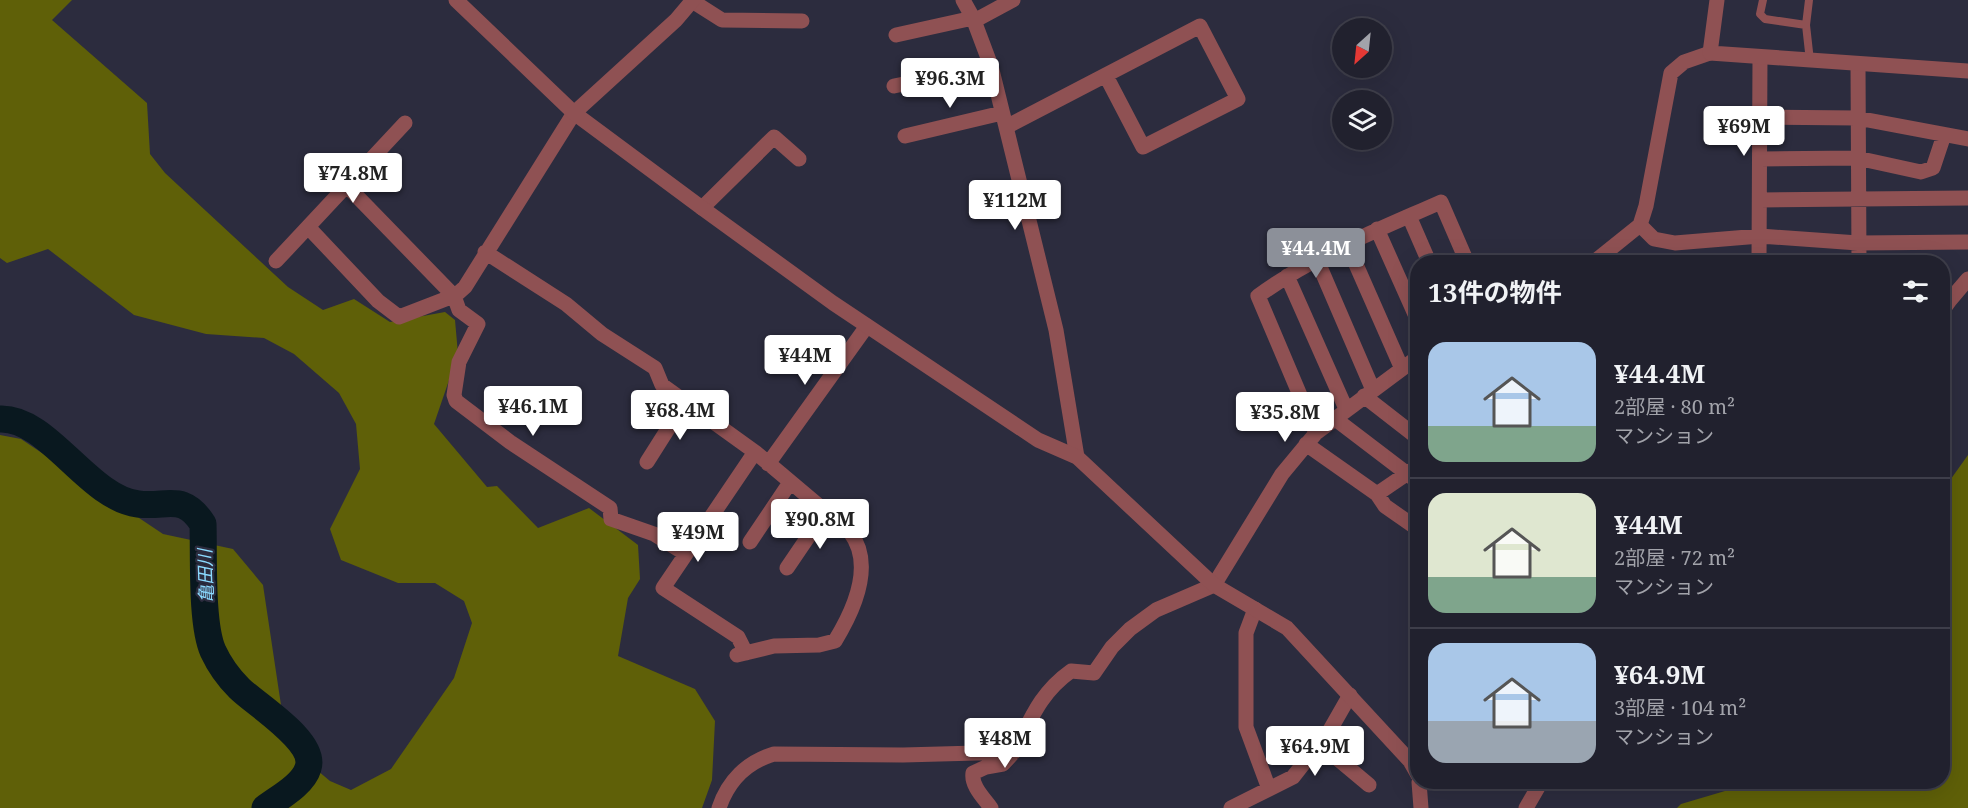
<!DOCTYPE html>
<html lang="ja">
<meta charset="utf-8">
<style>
:root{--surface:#21212e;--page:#292936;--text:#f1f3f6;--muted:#a2a3aa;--line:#3e3e4a;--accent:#8c9099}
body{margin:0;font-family:"Noto Serif","Noto Sans JP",serif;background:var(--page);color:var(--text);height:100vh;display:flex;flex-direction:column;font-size:22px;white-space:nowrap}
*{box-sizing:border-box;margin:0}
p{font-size:20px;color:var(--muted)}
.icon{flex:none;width:33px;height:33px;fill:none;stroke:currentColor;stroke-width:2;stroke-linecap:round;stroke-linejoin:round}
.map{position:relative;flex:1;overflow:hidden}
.sheet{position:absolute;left:1410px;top:255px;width:540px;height:534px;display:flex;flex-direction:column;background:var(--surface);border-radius:24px;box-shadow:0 6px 24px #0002,0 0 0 2px var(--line)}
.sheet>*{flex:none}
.needle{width:39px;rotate:207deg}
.controls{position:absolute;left:1332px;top:18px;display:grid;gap:12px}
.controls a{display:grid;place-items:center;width:60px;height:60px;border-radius:50%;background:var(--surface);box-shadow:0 6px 24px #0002,0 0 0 2px var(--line);font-size:30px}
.price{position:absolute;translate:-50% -51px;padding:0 14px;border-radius:6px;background:#fff;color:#222;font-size:20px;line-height:39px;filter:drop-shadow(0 2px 3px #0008)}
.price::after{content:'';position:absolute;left:50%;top:36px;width:18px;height:14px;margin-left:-9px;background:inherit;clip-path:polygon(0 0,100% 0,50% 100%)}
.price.on{background:var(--accent);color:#fff}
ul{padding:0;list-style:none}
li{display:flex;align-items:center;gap:18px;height:150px;padding:0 18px}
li+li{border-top:2px solid var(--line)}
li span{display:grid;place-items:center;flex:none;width:168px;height:120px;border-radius:18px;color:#555}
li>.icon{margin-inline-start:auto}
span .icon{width:72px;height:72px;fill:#fffc;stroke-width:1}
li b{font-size:26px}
h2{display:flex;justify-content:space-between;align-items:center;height:72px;padding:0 18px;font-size:26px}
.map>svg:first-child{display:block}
.forest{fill:#5f6008}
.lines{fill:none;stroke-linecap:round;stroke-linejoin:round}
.river{stroke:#09181f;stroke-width:27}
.service{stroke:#8f5153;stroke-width:8}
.minor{stroke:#8f5153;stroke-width:15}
.tertiary{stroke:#8f5153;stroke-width:15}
.labels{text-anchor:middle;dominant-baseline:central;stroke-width:4.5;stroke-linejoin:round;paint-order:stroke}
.water-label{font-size:18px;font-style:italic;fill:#8bdaff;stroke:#2c2c3e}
</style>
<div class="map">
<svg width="1968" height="808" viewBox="0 0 1968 808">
<rect width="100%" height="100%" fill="#2c2c3e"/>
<path class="forest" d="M0,0H72L52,20L147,103L150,154L165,173L288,287L323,310L354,299L390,322L445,312L455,320L458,354L434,424L487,487L497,486L538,528L589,508L638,545L640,579L628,598L618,656L695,689L715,721L712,780L702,808H0V435L21,439L163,534L233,549L263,585L287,745L330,781L351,790L391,769L454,678L472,623L464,601L435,583H398L341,560L330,529L360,469L356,424L339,393L294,354L264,338L206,334L134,315L48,249L7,263L0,258Z
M1968,455V808H1677L1681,804L1725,791L1733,782H1942L1943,490Z"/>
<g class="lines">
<path class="river" d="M0,419C48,417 88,498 138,504C167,508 183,492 203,524C204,556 201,624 213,651C219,664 229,678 239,688C256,705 317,741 308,768C303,785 278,798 265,808"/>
<path class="service" d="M1763,0L1760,14L1765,19L1806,25L1810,61
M1806,25L1809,0"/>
<path class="minor" d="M963,0L973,18L991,66L1056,330L1077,457
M692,1L722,20L802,21
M974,21L1013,0
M896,35L973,18
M1858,64L1859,262
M894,86L991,66
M1760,117L1857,118L1968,139
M1006,127L1200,26L1238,99L1143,147L1106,76
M905,136L1002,113
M1760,159L1857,158L1921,172L1933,168L1944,135
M347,186L454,296L459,310L478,324L459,362L454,395L456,401L510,442L610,508L611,519L654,534L684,553
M1760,200L1968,198
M702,208L774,137L799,159
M1409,216L1429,262
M1640,225L1646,206L1671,73L1684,62L1710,53
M309,228L378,301L399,317L456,295L465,287L574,113
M1377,229L1418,321
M1347,244L1402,369
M485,252L566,304L602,334L655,368L662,385L755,452L850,532C875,565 854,610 835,641L819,645L774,646L737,655
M1317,260L1373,390
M276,261L405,123
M1594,262L1640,225L1654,239L1675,243L1760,236L1858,243L1968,242
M1759,262L1760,57
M1287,276L1346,409
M1942,311L1950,300L1968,279
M1364,396L1418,438
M1334,418L1418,482
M1316,433L1258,296C1314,255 1378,230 1441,202L1467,262
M1306,444L1377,494L1385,506L1418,529
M647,462L685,402
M768,464L867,326
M1377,494L1418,466
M750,542L789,484
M787,568L825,512
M1255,609L1246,633V727L1269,789
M1418,634V635
M746,653L738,637L663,588L755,452
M1320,744L1369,785
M719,808C728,781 747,762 774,754L903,755L1014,752C1031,719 1040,693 1071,671L1094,673L1112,647L1130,629L1156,610L1214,585L1282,474L1316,433L1418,357
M991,808C984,798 971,786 973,773L986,767L1003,764L1014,752
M1231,808L1293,777L1330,730L1350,695
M1526,808L1541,782"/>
<path class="tertiary" d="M456,0L574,113L702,208L833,303L1038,440L1077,457L1214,585L1287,628L1410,761L1418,775
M1717,0L1710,53L1968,71
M574,113L676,20L693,0
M1419,782L1421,808"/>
</g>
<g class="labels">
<g class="water-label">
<text transform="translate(205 576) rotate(-92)">亀田川</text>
</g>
</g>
</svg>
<div class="controls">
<a><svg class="needle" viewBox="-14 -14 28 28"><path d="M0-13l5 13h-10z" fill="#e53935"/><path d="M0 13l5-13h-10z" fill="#a2a3aa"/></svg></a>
<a><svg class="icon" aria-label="layers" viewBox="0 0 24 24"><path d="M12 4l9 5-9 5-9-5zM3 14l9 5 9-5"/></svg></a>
</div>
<b class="price" style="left:950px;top:109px">¥96.3M</b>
<b class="price" style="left:1744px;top:157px">¥69M</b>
<b class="price" style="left:353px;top:204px">¥74.8M</b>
<b class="price" style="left:1015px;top:231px">¥112M</b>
<b class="price on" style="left:1316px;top:279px">¥44.4M</b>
<b class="price" style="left:805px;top:386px">¥44M</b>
<b class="price" style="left:533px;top:437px">¥46.1M</b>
<b class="price" style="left:680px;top:441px">¥68.4M</b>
<b class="price" style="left:1285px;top:443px">¥35.8M</b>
<b class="price" style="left:820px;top:550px">¥90.8M</b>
<b class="price" style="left:698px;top:563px">¥49M</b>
<b class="price" style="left:1005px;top:769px">¥48M</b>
<b class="price" style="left:1315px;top:777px">¥64.9M</b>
<section class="sheet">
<h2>13件の物件<svg class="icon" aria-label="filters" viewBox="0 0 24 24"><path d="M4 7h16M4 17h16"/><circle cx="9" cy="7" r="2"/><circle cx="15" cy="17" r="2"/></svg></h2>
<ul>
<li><span style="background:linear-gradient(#a9c7e8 70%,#7fa58c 0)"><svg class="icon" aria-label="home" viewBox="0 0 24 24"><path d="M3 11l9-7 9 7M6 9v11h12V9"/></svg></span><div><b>¥44.4M</b><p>2部屋 · 80 m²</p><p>マンション</p></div></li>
<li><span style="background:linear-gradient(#dfe7d0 70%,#7fa58c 0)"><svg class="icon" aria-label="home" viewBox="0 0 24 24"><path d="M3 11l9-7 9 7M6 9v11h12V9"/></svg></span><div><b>¥44M</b><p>2部屋 · 72 m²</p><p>マンション</p></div></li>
<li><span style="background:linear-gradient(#a9c7e8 65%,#9aa5b1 0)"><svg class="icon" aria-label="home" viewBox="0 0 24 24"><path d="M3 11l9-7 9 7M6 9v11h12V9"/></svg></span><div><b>¥64.9M</b><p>3部屋 · 104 m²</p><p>マンション</p></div></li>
</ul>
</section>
</div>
